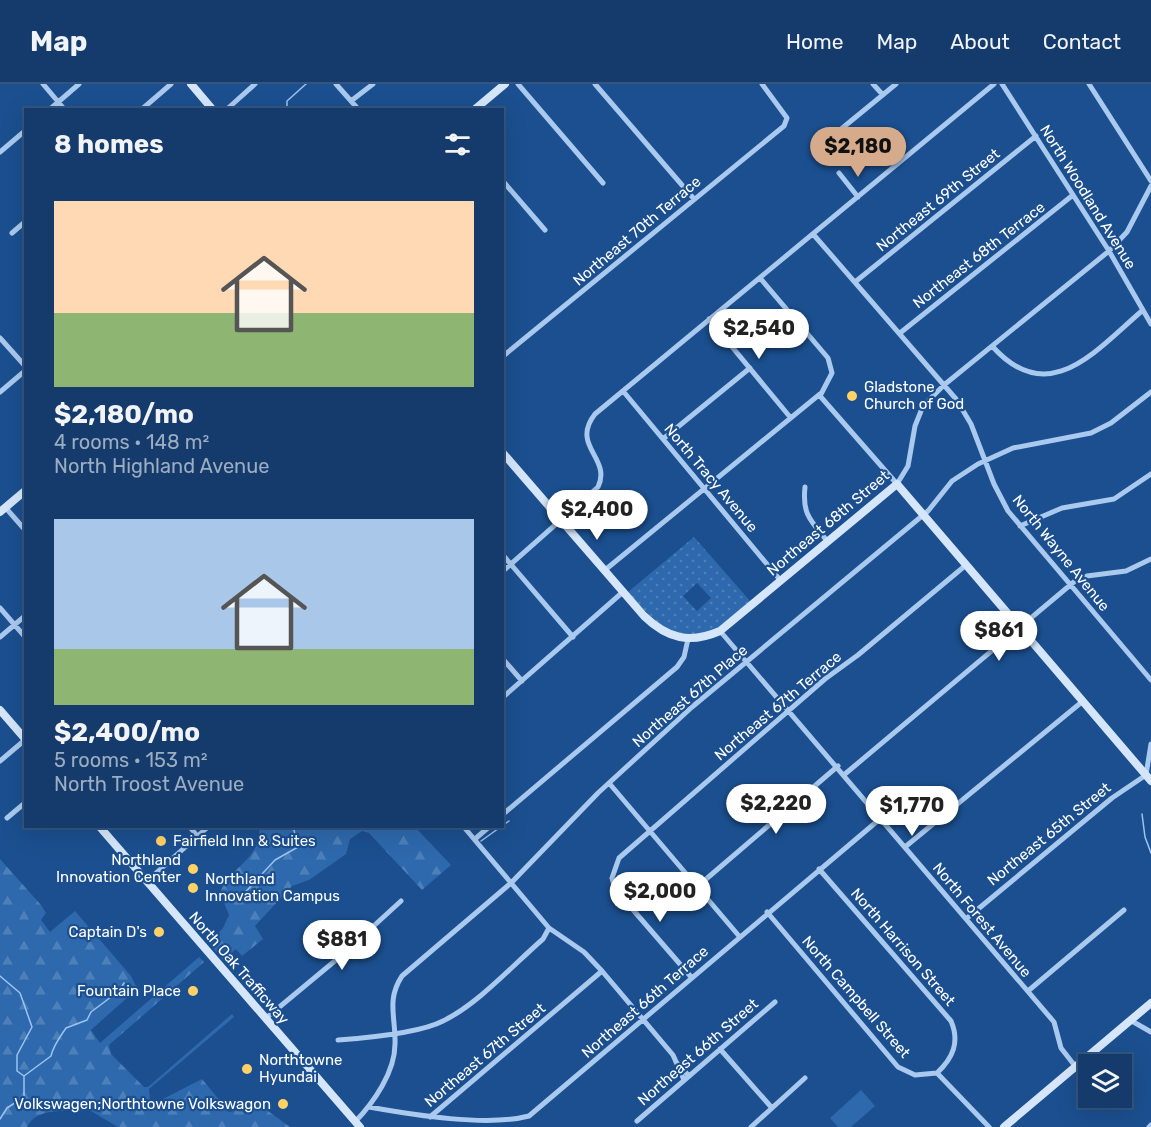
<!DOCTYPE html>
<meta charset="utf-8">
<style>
:root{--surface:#143b6b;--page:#214673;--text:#f1f3f6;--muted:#9dadc1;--line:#33557e;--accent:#d6ab8b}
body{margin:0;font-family:Rubik,sans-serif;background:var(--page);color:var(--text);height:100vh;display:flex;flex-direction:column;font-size:22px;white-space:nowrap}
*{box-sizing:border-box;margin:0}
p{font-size:20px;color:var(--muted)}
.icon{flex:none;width:33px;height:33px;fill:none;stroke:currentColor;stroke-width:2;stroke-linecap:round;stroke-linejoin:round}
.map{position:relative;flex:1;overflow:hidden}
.drawer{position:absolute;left:24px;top:24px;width:480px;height:720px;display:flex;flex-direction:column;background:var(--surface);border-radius:0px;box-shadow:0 6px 24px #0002,0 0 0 2px var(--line)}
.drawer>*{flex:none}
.tools{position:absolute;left:1078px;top:970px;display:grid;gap:12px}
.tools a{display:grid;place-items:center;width:54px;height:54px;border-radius:0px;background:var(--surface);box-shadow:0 6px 24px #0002,0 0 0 2px var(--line);font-size:30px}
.price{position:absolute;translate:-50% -51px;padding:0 14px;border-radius:21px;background:#fff;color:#222;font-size:20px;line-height:39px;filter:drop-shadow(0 2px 3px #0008)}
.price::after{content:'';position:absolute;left:50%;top:36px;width:18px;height:14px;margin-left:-9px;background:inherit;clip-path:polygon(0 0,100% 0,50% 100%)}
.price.active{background:var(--accent);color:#111}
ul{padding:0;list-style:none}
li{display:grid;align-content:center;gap:12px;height:318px;padding:0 30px}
li span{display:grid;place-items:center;height:186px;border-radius:0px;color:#555}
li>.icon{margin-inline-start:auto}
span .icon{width:108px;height:108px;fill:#fffc;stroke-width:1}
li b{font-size:26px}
h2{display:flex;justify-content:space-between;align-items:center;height:72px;padding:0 30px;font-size:26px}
header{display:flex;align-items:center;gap:36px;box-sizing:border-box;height:84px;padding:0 30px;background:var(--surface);border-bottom:2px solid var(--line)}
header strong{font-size:28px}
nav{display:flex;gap:33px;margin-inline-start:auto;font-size:21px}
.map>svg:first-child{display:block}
.grass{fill:url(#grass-dots);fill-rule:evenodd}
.forest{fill:url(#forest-firs)}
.pitch{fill:#2e69ad}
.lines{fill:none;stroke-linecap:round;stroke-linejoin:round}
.stream{stroke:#9cc4f0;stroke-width:1.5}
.street{stroke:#a9c9ee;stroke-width:5}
.secondary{stroke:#d6e6fa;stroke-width:8}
.poi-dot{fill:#ffd166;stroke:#1b4f8f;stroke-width:2}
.labels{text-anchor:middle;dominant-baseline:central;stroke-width:4.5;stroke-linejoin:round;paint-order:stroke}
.street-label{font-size:15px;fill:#fff;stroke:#1b4f8f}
.poi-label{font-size:15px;fill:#fff;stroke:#1b4f8f;text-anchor:start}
</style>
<header>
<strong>Map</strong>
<nav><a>Home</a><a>Map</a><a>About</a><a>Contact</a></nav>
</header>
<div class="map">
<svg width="1151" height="1043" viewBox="0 0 1151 1043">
<defs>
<pattern id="grass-dots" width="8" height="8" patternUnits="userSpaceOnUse" patternTransform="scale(1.5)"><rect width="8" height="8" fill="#2e69ad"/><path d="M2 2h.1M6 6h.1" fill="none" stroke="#4d80b9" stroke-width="1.8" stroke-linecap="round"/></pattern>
<pattern id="forest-firs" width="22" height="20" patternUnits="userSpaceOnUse" patternTransform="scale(1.5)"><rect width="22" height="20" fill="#2e69ad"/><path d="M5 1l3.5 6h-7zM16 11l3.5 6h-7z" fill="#4d80b9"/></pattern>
</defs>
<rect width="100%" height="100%" fill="#1b4f8f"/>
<path class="grass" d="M694,453L751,518C739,527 727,541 714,547C676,564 651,534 628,508ZM697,499L711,514L697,527L683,512Z"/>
<path class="forest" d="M259,743H415L451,781L422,806L369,749L362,747L350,755L346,770L309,796L292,802L255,842L263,855L242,872L236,865L223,876L209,859L223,844L229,831L220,809C229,783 263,774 259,743Z
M0,775L41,821L46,829L41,836L50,848L75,827L131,892L136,902L129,912L91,946L100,959L199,873L204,878L109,961L111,970L144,1003H148L232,930L234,933L149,1005L150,1016L159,1017L202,995L229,1028L238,1026L253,1016L290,1043H118L89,1026C69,1029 38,1021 27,1043H0Z"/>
<path class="pitch" d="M861,1006L875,1022L851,1043H838L830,1034Z"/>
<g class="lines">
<path class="stream" d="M287,26V17L306,0
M1142,730L1145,753L1151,769
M481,757L509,737
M228,817L239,815L275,776L298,763L294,746L287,742
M0,892L20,909L32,943L17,971V987L24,992
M0,1035L7,1024L24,1013V992L51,972C53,962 60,953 66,944L87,936L91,928L119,907L124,899"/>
<path class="street" d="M43,0L65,26
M336,0L359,26
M518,0L603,99
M595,0L694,115
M873,0L883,11
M1002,0L1109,167L1151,240
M1089,0L1151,97
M351,17L373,0
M49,26L79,0
M141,26L171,0
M226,26L255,0
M829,55L896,0
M0,68L26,46
M839,89L858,113
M502,96L545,146
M12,149L26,137
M813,150L956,315L971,340L994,400L1008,427L1151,596
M760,194L828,274L832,289L820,312L897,400L908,382L915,342L923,322L944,301L1109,167L1127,148L1151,102
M855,198L1036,52
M709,235L790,333
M900,249L1073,111
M0,254L26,283
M992,262C1049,326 1096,266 1143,226
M502,273L784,42L787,34L762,0
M623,307L781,497
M0,308L26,286
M663,355L750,284
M805,403C802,431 811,437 828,458
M5,423L26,447
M1020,442L1062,424L1114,415L1151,390
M502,470L573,553
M605,486L820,310
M502,488L598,403C612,374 570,362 595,330L994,0
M0,524L26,554
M720,547L1054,938L1061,964L1075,982
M0,553L26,531
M502,574L522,597
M502,614L624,507
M0,677L26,655
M845,690L1075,497L1087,492L1126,487L1151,475
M609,699L739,852
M502,731L677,583L684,573L688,555
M7,734L26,718
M189,742L198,753
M463,742L549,844L584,868L602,887L673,971L684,996
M475,755L490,742
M905,763L1083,617
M819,785L951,937C960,958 953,974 937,989
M146,798L209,742
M698,802L838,682
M767,828L898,983L915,991L937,989
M966,835L1112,714L1146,691L1151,660
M692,894L615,805L612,794L619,774L825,595L858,571L966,481
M1028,907L1124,826
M265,935L342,871L401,817
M1130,936L1151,948
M338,956C365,954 420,949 443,937C478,920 513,881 543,855L549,844
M720,965L772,1024
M676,978L689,992
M937,989L989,1043
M369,1023C414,1031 487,1043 529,1032L881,734
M430,1033L602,887
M637,1037L775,918
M355,1038C374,1018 395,988 395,960C396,934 386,916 402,892L511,799L598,709L692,623L928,427L952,397L978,380L1013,364L1091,349L1111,339L1151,308
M751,1043L805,994
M1149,1043L1151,1041"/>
<path class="secondary" d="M191,0L213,26
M474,26L505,0
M502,368L644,532C668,555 690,560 720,547L897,400L1151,697
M0,428L26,406
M0,626L26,656
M99,742L360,1043
M1004,1043L1151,919"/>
</g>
<g class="poi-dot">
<circle cx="852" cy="312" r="6"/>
<circle cx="161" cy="757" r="6"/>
<circle cx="193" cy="785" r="6"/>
<circle cx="193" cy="804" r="6"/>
<circle cx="159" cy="848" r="6"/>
<circle cx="193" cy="907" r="6"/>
<circle cx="247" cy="985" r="6"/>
<circle cx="283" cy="1020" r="6"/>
</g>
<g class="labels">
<g class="street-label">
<text transform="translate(1088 113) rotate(58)">North Woodland Avenue</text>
<text transform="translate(938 116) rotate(-39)">Northeast 69th Street</text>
<text transform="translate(637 147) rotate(-40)">Northeast 70th Terrace</text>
<text transform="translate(979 171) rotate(-38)">Northeast 68th Terrace</text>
<text transform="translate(711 394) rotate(50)">North Tracy Avenue</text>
<text transform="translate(828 439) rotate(-40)">Northeast 68th Street</text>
<text transform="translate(1061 469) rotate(51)">North Wayne Avenue</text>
<text transform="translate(690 612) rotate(-41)">Northeast 67th Place</text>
<text transform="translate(778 622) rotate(-40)">Northeast 67th Terrace</text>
<text transform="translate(1049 750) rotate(-39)">Northeast 65th Street</text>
<text transform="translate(982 836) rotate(50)">North Forest Avenue</text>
<text transform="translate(903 863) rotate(49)">North Harrison Street</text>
<text transform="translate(239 884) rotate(49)">North Oak Trafficway</text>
<text transform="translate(856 913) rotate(49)">North Campbell Street</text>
<text transform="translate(645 918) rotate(-41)">Northeast 66th Terrace</text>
<text transform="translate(698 968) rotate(-41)">Northeast 66th Street</text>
<text transform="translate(485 971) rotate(-40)">Northeast 67th Street</text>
</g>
<g class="poi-label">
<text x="864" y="303">Gladstone<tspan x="864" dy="17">Church of God</tspan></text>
<text x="173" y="757">Fairfield Inn &amp; Suites</text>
<text x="181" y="776" text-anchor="end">Northland<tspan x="181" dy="17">Innovation Center</tspan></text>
<text x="205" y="795">Northland<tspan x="205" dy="17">Innovation Campus</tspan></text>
<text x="147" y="848" text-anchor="end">Captain D's</text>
<text x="181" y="907" text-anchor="end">Fountain Place</text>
<text x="259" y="976">Northtowne<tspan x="259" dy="17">Hyundai</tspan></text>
<text x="271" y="1020" text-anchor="end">Volkswagen;Northtowne Volkswagon</text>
</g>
</g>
</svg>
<div class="tools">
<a><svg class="icon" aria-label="layers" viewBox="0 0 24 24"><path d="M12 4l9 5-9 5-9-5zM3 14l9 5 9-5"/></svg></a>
</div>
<b class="price active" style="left:858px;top:94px">$2,180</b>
<b class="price" style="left:759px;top:276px">$2,540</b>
<b class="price" style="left:597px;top:457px">$2,400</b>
<b class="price" style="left:999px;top:578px">$861</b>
<b class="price" style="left:776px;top:751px">$2,220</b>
<b class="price" style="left:912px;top:753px">$1,770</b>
<b class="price" style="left:660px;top:839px">$2,000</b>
<b class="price" style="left:342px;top:887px">$881</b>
<section class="drawer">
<h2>8 homes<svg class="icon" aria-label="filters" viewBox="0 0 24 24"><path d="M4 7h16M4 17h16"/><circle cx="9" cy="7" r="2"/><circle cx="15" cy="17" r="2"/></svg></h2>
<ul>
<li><span style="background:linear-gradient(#ffd9b3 60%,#8fb573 0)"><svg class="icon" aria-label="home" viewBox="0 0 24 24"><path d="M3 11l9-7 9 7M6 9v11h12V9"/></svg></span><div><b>$2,180/mo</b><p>4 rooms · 148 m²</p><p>North Highland Avenue</p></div></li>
<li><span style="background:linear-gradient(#a9c7e8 70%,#8fb573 0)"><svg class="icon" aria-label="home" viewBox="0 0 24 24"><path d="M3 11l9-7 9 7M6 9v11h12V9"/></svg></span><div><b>$2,400/mo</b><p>5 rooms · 153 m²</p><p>North Troost Avenue</p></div></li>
</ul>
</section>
</div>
